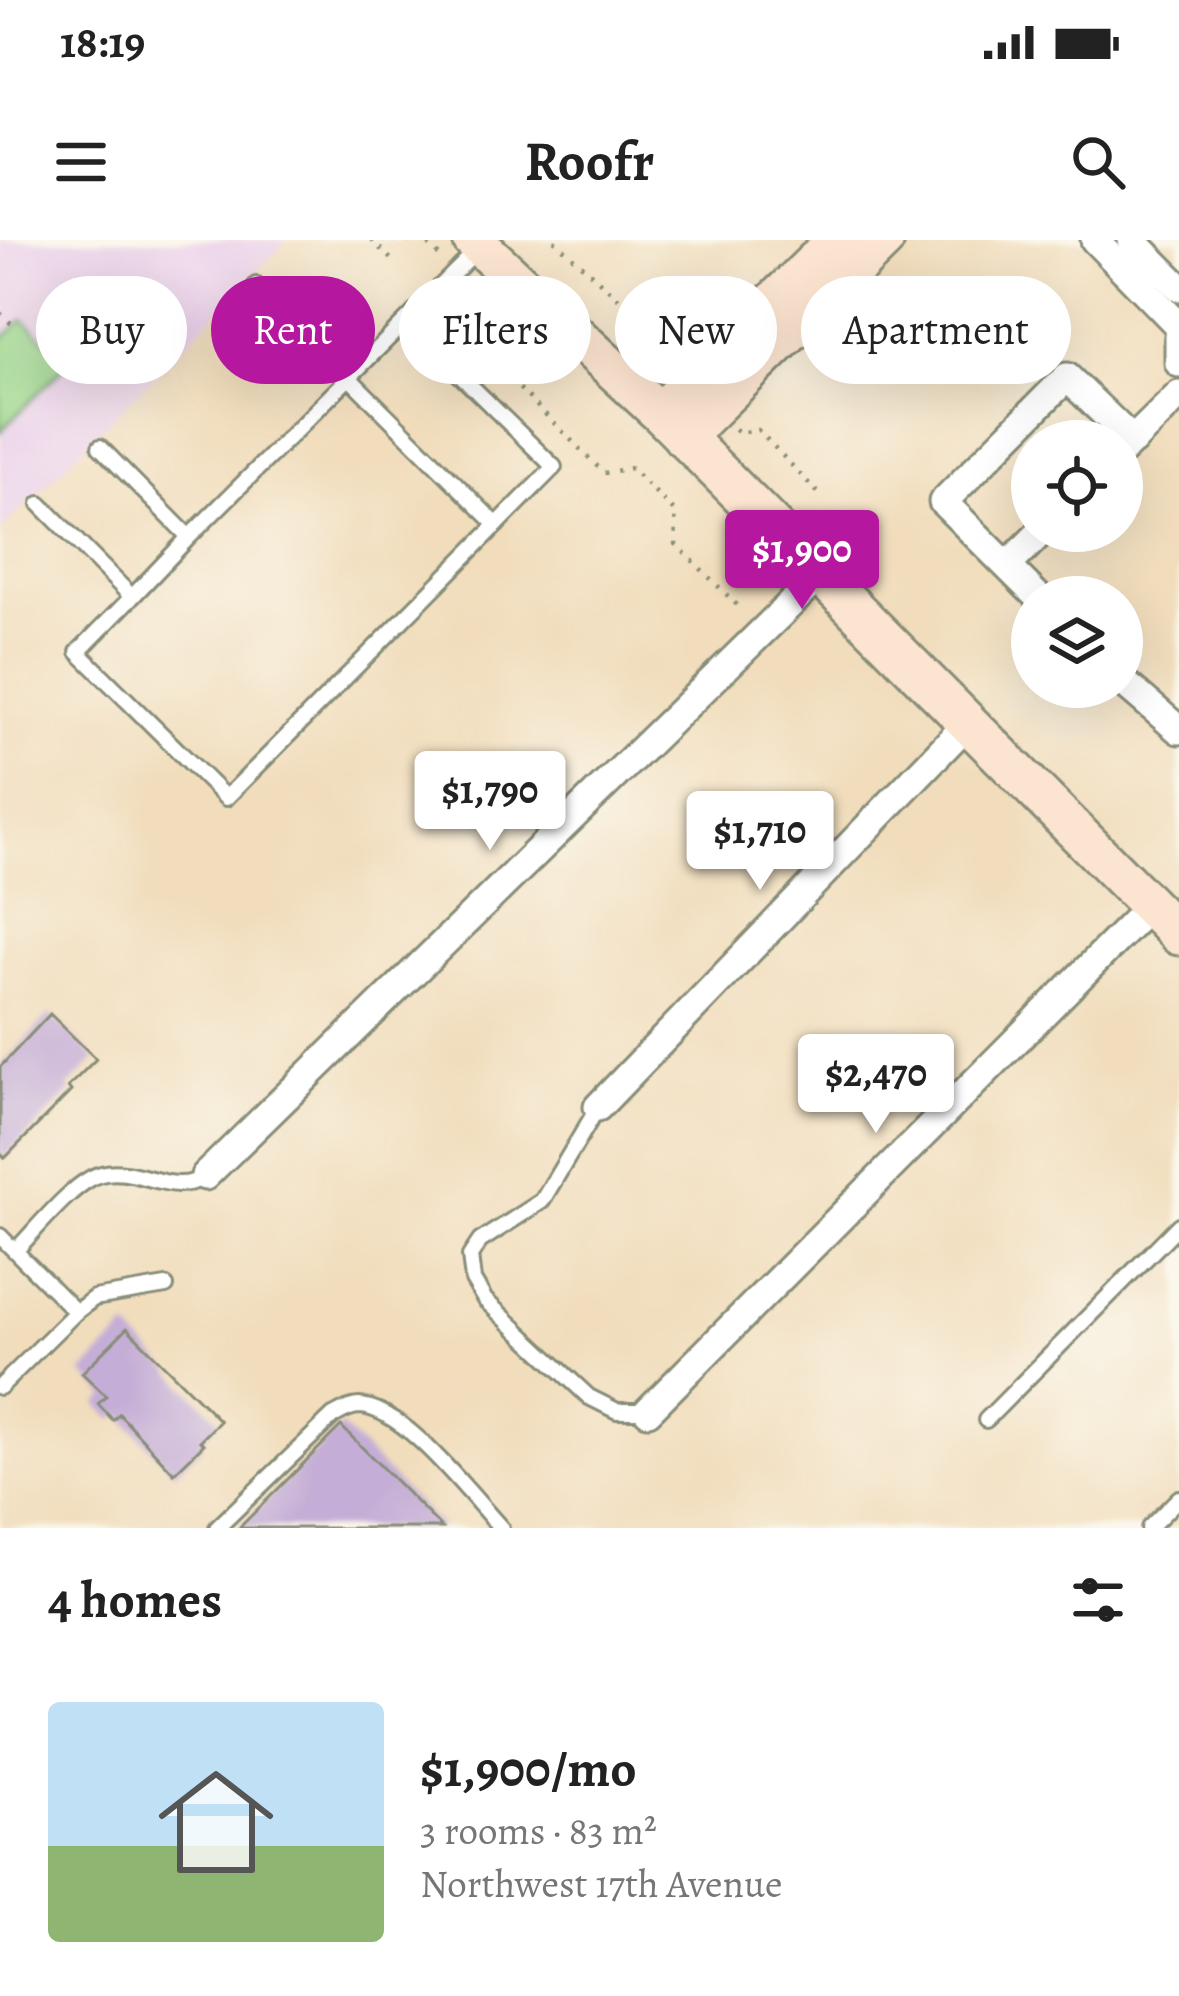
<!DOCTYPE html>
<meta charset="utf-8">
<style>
:root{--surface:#fff;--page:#f2f2f2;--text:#222;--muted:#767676;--line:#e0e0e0;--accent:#b5179e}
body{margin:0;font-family:Alegreya,serif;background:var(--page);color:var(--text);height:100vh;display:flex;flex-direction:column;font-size:45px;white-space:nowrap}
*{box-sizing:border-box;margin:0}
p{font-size:39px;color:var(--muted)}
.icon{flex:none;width:66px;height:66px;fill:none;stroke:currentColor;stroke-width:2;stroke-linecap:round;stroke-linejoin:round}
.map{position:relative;height:1288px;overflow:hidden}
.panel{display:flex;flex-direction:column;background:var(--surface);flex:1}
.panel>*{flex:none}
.guide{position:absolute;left:36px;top:36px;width:1107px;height:108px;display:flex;gap:24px}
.fabs{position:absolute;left:1011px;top:180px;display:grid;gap:24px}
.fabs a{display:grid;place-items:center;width:132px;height:132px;border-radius:50%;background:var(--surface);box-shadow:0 12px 48px #0002;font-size:60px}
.price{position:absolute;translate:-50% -102px;padding:0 27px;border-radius:12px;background:#fff;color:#222;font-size:39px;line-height:78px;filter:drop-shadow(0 3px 6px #0008)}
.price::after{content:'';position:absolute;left:50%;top:72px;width:36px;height:27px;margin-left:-18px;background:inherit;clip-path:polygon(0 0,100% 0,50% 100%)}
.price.selected{background:var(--accent);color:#fff}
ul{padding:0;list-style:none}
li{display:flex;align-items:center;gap:36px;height:300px;padding:0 48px}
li+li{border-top:3px solid var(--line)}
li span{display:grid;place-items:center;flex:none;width:336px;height:240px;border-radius:12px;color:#555}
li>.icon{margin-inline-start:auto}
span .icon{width:144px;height:144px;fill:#fffc;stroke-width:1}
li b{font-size:51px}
h2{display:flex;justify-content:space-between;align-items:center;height:144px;padding:0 48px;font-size:51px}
.tag{padding:0 42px;border-radius:54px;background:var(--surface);box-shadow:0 12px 48px #0002;font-size:42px;line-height:108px}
.tag.selected{background:var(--accent);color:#fff}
.status{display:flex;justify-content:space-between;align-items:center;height:84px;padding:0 60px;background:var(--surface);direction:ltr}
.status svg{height:33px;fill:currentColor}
header{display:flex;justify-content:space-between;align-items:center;height:156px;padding:0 48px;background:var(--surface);font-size:54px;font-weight:700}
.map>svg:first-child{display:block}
.built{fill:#ebd1eb}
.green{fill:#9ad68a;stroke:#5c8a5f;stroke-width:3}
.building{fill:#c4add6}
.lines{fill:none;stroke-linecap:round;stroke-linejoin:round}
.lane-casing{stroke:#888d78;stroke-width:20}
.street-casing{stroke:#888d78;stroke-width:33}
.secondary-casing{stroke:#888d78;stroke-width:45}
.path{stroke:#888d78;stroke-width:4.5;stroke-dasharray:3 9;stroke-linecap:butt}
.lane{stroke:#fff;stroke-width:14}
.street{stroke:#fff;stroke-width:27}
.secondary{stroke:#fce5d0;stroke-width:39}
</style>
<div class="status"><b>18:19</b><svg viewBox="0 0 49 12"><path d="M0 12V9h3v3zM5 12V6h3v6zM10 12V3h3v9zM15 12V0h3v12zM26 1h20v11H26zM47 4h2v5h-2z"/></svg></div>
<header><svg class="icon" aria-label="menu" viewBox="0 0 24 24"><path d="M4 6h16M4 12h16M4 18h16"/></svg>Roofr<svg class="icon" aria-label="search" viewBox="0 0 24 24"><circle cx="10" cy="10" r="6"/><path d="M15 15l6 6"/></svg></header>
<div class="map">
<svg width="1179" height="1288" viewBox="0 0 1179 1288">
<rect width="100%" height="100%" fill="#fbf7ec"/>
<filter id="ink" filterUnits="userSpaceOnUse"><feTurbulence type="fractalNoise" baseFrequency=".00833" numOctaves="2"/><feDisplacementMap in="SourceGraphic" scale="24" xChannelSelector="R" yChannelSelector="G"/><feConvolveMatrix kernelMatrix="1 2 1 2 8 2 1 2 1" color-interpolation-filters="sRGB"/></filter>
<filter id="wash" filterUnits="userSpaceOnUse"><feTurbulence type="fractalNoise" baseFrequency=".004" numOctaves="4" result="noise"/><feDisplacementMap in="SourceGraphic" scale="48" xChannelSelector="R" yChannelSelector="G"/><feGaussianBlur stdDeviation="2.7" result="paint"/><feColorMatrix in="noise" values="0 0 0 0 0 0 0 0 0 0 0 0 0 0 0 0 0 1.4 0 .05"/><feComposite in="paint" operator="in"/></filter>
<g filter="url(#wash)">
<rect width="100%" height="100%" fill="#f1ddbc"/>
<path class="built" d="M0,0H288L0,291Z"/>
<path class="green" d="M23,79L68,122L0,192V102Z"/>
<g id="blocks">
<path class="building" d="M50,774L96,819L68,847L71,851L5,918L0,912V827Z
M127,1088L220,1181L200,1201L204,1204L174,1233L119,1174L113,1180L98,1164L106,1156L82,1133Z
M341,1186L442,1288H239Z"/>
</g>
</g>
<g filter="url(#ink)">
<use href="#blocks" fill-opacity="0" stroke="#888d78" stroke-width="3"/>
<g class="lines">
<defs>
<path id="lane" d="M256,45L497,285
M100,207L189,297L477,10
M40,264L132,357L189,297
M132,357L78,412L226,558L554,227L426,102
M598,867L542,961L480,1001L470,1016L473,1040L485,1060L589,1157L617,1171H648
M0,996L76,1072L0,1147
M15,1011C36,990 74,941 101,934C136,924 174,959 205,936
M76,1072L94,1058L166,1046
M986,1180L1179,985
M217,1288L333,1176C341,1172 350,1166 359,1166C404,1167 470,1255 501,1288
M1149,1288L1179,1258"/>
<path id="street" d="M1095,0L1179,86
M1132,0L1179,47
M1179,95V123
M1122,211L1179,155
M1007,326L1042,291
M1038,357L943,262L1067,137L1133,201
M1122,441L1179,490
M598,867L968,483
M205,936L819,336
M648,1171L1150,666"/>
<path id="secondary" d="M473,0L660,173L1179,695
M660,173L837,0
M683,197L884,0"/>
</defs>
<use href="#lane" class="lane-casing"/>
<use href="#street" class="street-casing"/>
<use href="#secondary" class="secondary-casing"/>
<path class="path" d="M371,0L392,20
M382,0L427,2L441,18
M554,0L661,97L664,120
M471,47L483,58L488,117L604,233L631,228L675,272L676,304L743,371
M0,73L15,87
M735,189L740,193L758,190L820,255"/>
<use href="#lane" class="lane"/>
<use href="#street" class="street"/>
<use href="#secondary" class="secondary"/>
</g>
</g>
</svg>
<div class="fabs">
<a><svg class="icon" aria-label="locate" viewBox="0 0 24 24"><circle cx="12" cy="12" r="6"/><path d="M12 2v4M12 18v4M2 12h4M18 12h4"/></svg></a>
<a><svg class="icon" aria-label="layers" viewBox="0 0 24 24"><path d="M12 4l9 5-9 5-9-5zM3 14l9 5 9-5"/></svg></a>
</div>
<b class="price selected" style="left:802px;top:372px">$1,900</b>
<b class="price" style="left:490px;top:613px">$1,790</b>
<b class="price" style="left:760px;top:653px">$1,710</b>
<b class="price" style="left:876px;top:896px">$2,470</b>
<div class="guide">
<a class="tag">Buy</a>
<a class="tag selected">Rent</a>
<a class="tag">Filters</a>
<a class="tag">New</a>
<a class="tag">Apartment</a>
</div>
</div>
<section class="panel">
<h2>4 homes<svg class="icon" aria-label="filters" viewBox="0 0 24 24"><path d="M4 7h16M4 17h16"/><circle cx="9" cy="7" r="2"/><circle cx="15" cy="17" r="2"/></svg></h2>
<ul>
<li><span style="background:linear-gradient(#bfe0f5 60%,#8fb573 0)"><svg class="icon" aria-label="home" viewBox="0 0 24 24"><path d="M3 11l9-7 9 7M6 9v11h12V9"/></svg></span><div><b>$1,900/mo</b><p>3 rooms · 83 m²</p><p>Northwest 17th Avenue</p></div></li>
</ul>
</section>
